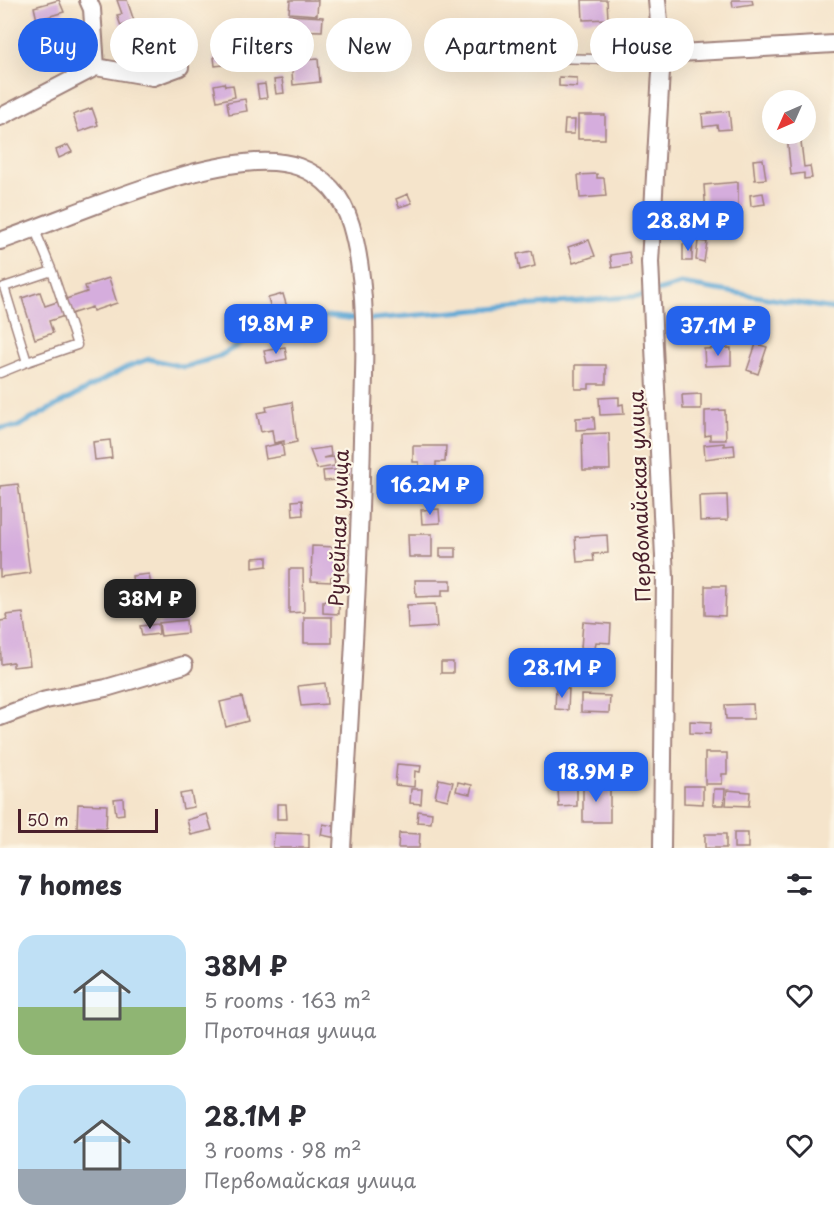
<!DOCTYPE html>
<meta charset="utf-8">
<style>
:root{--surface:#fff;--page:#f2f2f3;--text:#2b2b33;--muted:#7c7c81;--accent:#2563eb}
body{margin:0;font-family:"Playpen Sans",sans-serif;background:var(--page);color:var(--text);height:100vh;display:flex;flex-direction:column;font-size:22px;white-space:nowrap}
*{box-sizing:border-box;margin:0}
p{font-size:20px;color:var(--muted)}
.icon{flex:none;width:33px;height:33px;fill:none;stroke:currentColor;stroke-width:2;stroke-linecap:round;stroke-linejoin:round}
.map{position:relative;height:848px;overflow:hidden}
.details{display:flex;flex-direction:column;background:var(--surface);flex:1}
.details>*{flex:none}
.banner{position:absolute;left:18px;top:18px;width:798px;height:54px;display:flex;gap:12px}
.needle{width:39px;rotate:225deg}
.controls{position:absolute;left:762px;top:90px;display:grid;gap:12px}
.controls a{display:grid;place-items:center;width:54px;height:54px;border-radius:50%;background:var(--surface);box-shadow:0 6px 24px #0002;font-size:30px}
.scale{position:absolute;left:18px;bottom:15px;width:140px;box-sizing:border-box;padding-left:6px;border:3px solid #4a1f2b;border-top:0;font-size:16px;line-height:21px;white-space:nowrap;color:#4a1f2b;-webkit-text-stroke:4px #fcf5e5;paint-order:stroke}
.price{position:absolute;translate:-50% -51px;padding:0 14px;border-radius:12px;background:var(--accent);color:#fff;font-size:20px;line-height:39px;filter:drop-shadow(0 2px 3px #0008)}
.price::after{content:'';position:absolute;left:50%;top:36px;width:18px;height:14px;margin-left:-9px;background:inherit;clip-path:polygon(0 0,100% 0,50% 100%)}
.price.on{background:#222;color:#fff}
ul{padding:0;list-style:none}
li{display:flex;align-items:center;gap:18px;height:150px;padding:0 18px}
li span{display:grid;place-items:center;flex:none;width:168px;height:120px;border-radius:18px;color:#555}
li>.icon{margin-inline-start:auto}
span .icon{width:72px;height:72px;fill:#fffc;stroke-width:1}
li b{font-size:26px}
h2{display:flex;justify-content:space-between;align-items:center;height:72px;padding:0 18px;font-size:26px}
.chip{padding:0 21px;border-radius:27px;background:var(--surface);box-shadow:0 6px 24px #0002;font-size:21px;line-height:54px}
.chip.on{background:var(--accent);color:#fff}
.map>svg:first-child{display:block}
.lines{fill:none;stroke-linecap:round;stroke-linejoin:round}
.stream{stroke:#5da7d5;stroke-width:5}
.building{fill:#d5addd}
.service-casing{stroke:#a0827b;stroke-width:11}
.minor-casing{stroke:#a0827b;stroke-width:20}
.service{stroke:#fff;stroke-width:8}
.minor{stroke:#fff;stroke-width:16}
.labels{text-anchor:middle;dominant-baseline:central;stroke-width:4.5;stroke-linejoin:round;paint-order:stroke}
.street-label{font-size:20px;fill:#4a1f2b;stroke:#fcf5e5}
</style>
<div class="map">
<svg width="834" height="848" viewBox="0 0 834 848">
<rect width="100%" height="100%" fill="#fcf5e5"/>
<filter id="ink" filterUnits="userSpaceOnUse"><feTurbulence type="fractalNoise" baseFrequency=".0167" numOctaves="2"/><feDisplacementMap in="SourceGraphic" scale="12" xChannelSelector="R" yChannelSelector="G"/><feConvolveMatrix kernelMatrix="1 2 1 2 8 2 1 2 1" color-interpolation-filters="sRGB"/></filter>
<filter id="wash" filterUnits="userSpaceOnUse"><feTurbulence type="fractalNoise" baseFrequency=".008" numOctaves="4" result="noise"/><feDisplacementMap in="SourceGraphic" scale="24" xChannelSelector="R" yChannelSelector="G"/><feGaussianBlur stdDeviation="1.35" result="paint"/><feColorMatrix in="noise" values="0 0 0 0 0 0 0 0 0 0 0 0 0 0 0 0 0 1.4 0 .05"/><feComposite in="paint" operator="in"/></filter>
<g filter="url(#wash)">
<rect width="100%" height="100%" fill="#f5e4cb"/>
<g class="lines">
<path class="stream" d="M372,319L640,296L681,284L834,309
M0,428L17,427L127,367L149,359L184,367L218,357L247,340L307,320L328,316L355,319"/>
</g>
<g id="blocks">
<path class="building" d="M59,0L64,12L37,20L34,7Z
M117,0H127L134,21L121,26L117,15L122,14Z
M290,0H318L317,15L289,13Z
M582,0H607L608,19L583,20Z
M732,0H752L753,4L733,7Z
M288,15L323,17L322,31L287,30Z
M247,23L249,39L238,41L235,25Z
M239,54L241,63L215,66L214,57Z
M318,59L320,82L293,85L291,61Z
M559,77L577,78V87L559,86Z
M282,79L284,93L276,94L274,80Z
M224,83L225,86L233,85L235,97L217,101L214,85Z
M265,84L267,98L259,99L257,85Z
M245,99L247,111L229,114L227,102Z
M92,108L98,125L79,132L73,115Z
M729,111L731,129L718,130L717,125L703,127L702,114Z
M578,115H605V139H578Z
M565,120H575L574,134H564Z
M800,134L804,167L810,166L812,178L804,179V173L791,175L787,136Z
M68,145L72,152L59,158L56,150Z
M763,159L766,179L755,180L753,160Z
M597,174V178H604L606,196L580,198L578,175Z
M738,182V213L706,215L704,185Z
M763,193L765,204L751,206L750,195Z
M408,194L412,203L399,207L396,199Z
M589,240L595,256L573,263L568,247Z
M698,241L707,242L704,262L696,260Z
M683,244H692V261H683Z
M532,251L535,266L520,270L517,254Z
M629,252L631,265L612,268L610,255Z
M109,278L117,303L93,311L92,307L49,321L53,333L35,339L22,298L40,292L45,306L87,292L85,286Z
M283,294L289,314L274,318L268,298Z
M756,344L767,347L758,374L747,370Z
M285,347L287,359L267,363L264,351Z
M731,348V365L705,366L704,349Z
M575,365H606V384H589V389H575Z
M701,394V409H683L682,395Z
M619,397V405L623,404L624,414L600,415L599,398Z
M292,402L297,442L284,445V441L274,443L272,430L261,432L257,413L267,411L266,407Z
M725,410L726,440H710V435L705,436V411Z
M594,417L595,429L576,430V418Z
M609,433L610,470H583L582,434Z
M110,440L112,458L95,460L93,442Z
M282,443L284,456L266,459L264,447Z
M724,443V446L734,445L735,455L705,459L704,445Z
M413,446H446L445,462H436V470H419V462H413Z
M330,447L331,456L323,458L334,457L335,466L317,469L310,450Z
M348,469L350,479L324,481L323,471Z
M18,484L30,573L0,577V486Z
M727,495L728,520L700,521L699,496Z
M302,500L303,515L293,516L292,501Z
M439,509L440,523L422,524L421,510Z
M408,534H432V557H409Z
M607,535L608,553L593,554L594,561L577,562L575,537Z
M312,546L336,547L335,557H343L342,577H331V582L311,581Z
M440,548H456V557H440Z
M267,557V566L253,568V558Z
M289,569H303L304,612L289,613Z
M149,574L152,592L134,594L132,576Z
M415,580H451V590H442V596L416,597Z
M705,586H726L725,616L705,615Z
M323,601L339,602V614L323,613Z
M435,604L437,627L408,629L407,605Z
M23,613L30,665L13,667V662L1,664L0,621L7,620L6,615Z
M304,617H332V643H304Z
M186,620L187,633L161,636L159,623Z
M583,622L611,624L610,643L596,642L595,649L581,648Z
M158,624L159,634L142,636L140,626Z
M518,652H536L537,668L519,669Z
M588,659L611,660L610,677L587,676Z
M441,662H453V673H441Z
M325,683L327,704L301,706L298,686Z
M556,688L569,689L568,710L555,709Z
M581,695L610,696L609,713L581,712Z
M242,697L248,721L226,727L220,702Z
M753,704L754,719H726L725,705Z
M690,721L711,722L710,734L690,733Z
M705,753H727V774H722V784H705Z
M397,764L421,766L420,772L415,771L414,787L395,785Z
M636,768L637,781L618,782L617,769Z
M439,779L453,782L448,800L435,797Z
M458,782L472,785L470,794L456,791Z
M583,784H610V822H583Z
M684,786H703V804L684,803Z
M577,788V806L559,807L558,789Z
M411,789H422L421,804L410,803Z
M714,789H725L724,805H713Z
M727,790L750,792L749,806L726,805Z
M191,792L194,807L183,809L180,794Z
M123,798L124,814L116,815L114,799Z
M78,804L107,805L106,828L77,827Z
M277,804H286L287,819H277Z
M418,811L432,813L431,823L417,822Z
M207,814L212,830L191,835L187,820Z
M323,824L339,827L337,838L321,835Z
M274,833L309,834V848H273Z
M399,833L420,834L419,848H398Z
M734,833H748V848H734Z
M705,834H726V848H705Z"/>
</g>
</g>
<g filter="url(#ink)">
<use href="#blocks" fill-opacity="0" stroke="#a0827b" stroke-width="1.5"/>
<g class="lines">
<defs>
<path id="service" d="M548,58L641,60L662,54
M27,362L77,345L52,271
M0,373L27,362L4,287L52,271L35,230"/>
<path id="minor" d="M88,0L92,9L96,67
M657,0L662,54L650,262L665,578L662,848
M662,54L834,44
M0,117L96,67L153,77L180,67
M0,241C70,218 230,141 299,167C326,177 343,198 351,225C370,290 364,372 362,439C359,576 350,712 342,848
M0,717L46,700L106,688L184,665"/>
</defs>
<use href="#service" class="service-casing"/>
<use href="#minor" class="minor-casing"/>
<use href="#service" class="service"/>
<use href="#minor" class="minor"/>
</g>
</g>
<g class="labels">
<g class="street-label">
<text transform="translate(639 496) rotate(-92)">Первомайская улица</text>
<text transform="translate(338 528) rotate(-88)">Ручейная улица</text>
</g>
</g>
</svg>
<div class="controls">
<a><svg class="needle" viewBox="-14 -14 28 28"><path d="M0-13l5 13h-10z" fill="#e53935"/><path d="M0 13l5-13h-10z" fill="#7c7c81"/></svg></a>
</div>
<div class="scale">50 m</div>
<b class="price" style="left:688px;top:252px">28.8M ₽</b>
<b class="price" style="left:276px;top:355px">19.8M ₽</b>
<b class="price" style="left:718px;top:357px">37.1M ₽</b>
<b class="price" style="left:430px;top:516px">16.2M ₽</b>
<b class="price on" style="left:150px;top:630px">38M ₽</b>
<b class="price" style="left:562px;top:699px">28.1M ₽</b>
<b class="price" style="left:596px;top:803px">18.9M ₽</b>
<div class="banner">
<a class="chip on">Buy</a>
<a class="chip">Rent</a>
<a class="chip">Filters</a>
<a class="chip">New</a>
<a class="chip">Apartment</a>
<a class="chip">House</a>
</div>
</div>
<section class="details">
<h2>7 homes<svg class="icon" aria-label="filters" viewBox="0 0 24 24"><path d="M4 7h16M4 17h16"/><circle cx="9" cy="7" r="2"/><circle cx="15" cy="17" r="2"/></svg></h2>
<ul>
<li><span style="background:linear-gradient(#bfe0f5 60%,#8fb573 0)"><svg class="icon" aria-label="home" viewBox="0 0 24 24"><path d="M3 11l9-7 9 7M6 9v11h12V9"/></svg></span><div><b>38M ₽</b><p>5 rooms · 163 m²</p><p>Проточная улица</p></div><svg class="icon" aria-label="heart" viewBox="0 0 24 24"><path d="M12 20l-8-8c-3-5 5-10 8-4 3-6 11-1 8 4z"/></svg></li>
<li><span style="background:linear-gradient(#bfe0f5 70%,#9aa5b1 0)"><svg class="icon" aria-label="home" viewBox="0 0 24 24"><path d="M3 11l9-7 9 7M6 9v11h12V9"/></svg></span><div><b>28.1M ₽</b><p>3 rooms · 98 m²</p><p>Первомайская улица</p></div><svg class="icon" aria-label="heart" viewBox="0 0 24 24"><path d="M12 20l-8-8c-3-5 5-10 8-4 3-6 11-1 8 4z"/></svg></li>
</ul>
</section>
